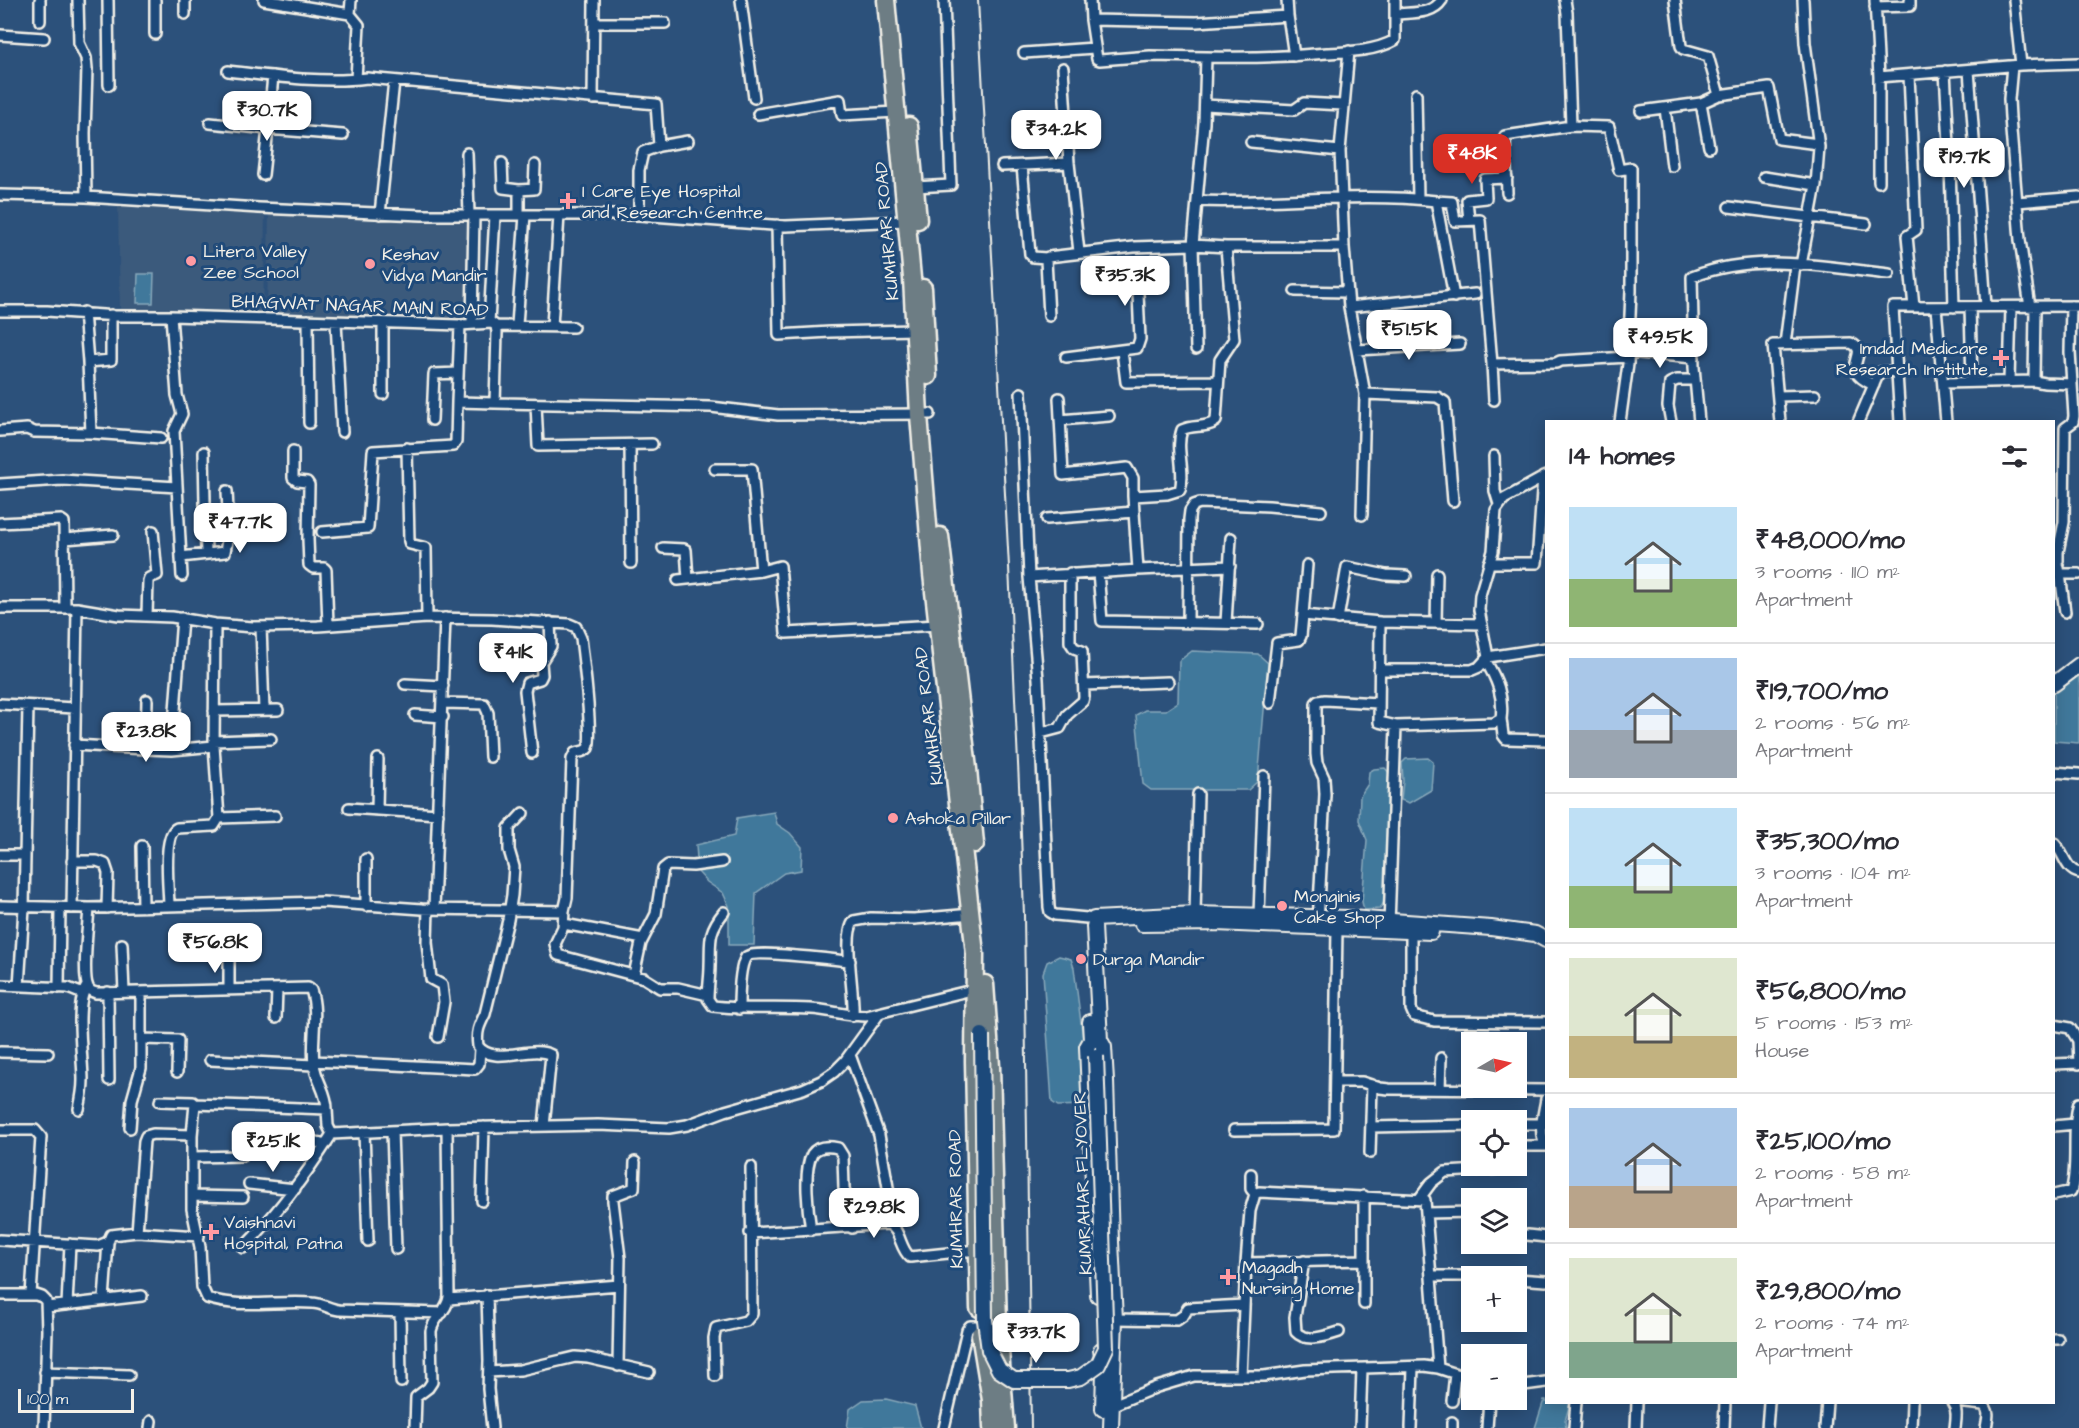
<!DOCTYPE html>
<meta charset="utf-8">
<style>
:root{--surface:#fff;--page:#f7f7f7;--text:#2b2b33;--muted:#7c7c81;--line:#e1e1e2;--accent:#d93025}
body{margin:0;font-family:"Architects Daughter",sans-serif;background:var(--page);color:var(--text);height:100vh;display:flex;flex-direction:column;font-size:22px;white-space:nowrap}
*{box-sizing:border-box;margin:0}
p{font-size:20px;color:var(--muted)}
.icon{flex:none;width:33px;height:33px;fill:none;stroke:currentColor;stroke-width:2;stroke-linecap:round;stroke-linejoin:round}
.map{position:relative;flex:1;overflow:hidden}
.side{position:absolute;left:1545px;top:420px;width:510px;height:984px;display:flex;flex-direction:column;background:var(--surface);border-radius:0px;box-shadow:0 3px 15px #0003}
.side>*{flex:none}
.needle{width:39px;rotate:81deg}
.buttons{position:absolute;left:1461px;top:1032px;display:grid;gap:12px}
.buttons a{display:grid;place-items:center;width:66px;height:66px;border-radius:0px;background:var(--surface);box-shadow:0 3px 15px #0003;font-size:30px}
.scale{position:absolute;left:18px;bottom:15px;width:116px;box-sizing:border-box;padding-left:6px;border:3px solid #f4f1e8;border-top:0;font-size:16px;line-height:21px;white-space:nowrap;color:#f4f1e8;-webkit-text-stroke:4px #1f4a7a;paint-order:stroke}
.price{position:absolute;translate:-50% -51px;padding:0 14px;border-radius:12px;background:#fff;color:#222;font-size:20px;line-height:39px;filter:drop-shadow(0 2px 3px #0008)}
.price::after{content:'';position:absolute;left:50%;top:36px;width:18px;height:14px;margin-left:-9px;background:inherit;clip-path:polygon(0 0,100% 0,50% 100%)}
.price.active{background:var(--accent);color:#fff}
ul{padding:0;list-style:none}
li{display:flex;align-items:center;gap:18px;height:150px;padding:0 24px}
li+li{border-top:2px solid var(--line)}
li span{display:grid;place-items:center;flex:none;width:168px;height:120px;border-radius:0px;color:#555}
li>.icon{margin-inline-start:auto}
span .icon{width:72px;height:72px;fill:#fffc;stroke-width:1}
li b{font-size:26px}
h2{display:flex;justify-content:space-between;align-items:center;height:72px;padding:0 24px;font-size:26px}
.map>svg:first-child{display:block}
.built{fill:#3b5a7c}
.water{fill:#40789b;stroke:#88a8ba;stroke-width:1.5}
.lines{fill:none;stroke-linecap:round;stroke-linejoin:round}
.street-casing{stroke:#f4f1e8;stroke-width:14}
.secondary-casing{stroke:#f4f1e8;stroke-width:18}
.highway-casing{stroke:#f4f1e8;stroke-width:21}
.street{stroke:#1f4a7a;stroke-width:9}
.secondary{stroke:#1f4a7a;stroke-width:14}
.highway{stroke:#6d7d84;stroke-width:16}
.rail{stroke:#f4f1e8;stroke-width:2}
.secondary-bridge-casing{stroke:#f4f1e8;stroke-width:18;stroke-linecap:butt}
.secondary-bridge{stroke:#1f4a7a;stroke-width:14}
.poi-dot{fill:#ff9aa2;stroke:#1f4a7a;stroke-width:2}
.labels{text-anchor:middle;dominant-baseline:central;stroke-width:6;stroke-linejoin:round;paint-order:stroke}
.poi-label{font-size:18px;fill:#f4f1e8;stroke:#1f4a7a;text-anchor:start}
.street-label{font-size:18px;fill:#f4f1e8;stroke:#1f4a7a}
</style>
<div class="map">
<svg width="2079" height="1428" viewBox="0 0 2079 1428">
<rect width="100%" height="100%" fill="#2c517b"/>
<filter id="ink" filterUnits="userSpaceOnUse"><feTurbulence type="fractalNoise" baseFrequency=".0167" numOctaves="2"/><feDisplacementMap in="SourceGraphic" scale="12" xChannelSelector="R" yChannelSelector="G"/><feConvolveMatrix kernelMatrix="1 2 1 2 8 2 1 2 1" color-interpolation-filters="sRGB"/></filter>
<g filter="url(#ink)">
<path class="built" d="M118,204L265,213L263,314L120,309Z
M269,212L474,215L472,324L267,314Z"/>
<path class="water" d="M138,274H154L153,303H137Z
M1192,651L1258,654L1268,663L1258,781L1248,790H1151L1143,784L1136,715L1145,710H1166L1178,702L1179,661Z
M2079,675V743L2054,741V691Z
M1428,758L1433,762L1431,790L1409,803L1401,800L1403,781L1402,763L1406,759Z
M1385,768L1390,774L1385,900L1380,909L1364,910L1362,902L1367,840L1359,820L1360,796L1368,784L1369,772L1374,769Z
M774,812L777,824L790,833L802,847L801,870L784,873L756,893L754,945H729V906L723,893L707,882L698,872L696,845L734,836L737,818Z
M1059,956L1071,959L1074,968L1090,1094L1082,1105L1058,1106L1052,1102L1043,973L1047,962Z
M886,1399L915,1406L921,1428H847L850,1409L863,1400Z
M1544,1400H1546V1402L1570,1403L1565,1421L1566,1428H1535Z"/>
<g class="lines">
<defs>
<path id="street" d="M40,0V21
M78,0L79,43L86,58L87,69L85,133L86,197
M108,0L109,85
M264,0L350,14
M351,0L350,14L359,25L356,79
M741,0L754,98
M1090,0L1091,20L1196,22L1288,16L1294,56
M1287,0L1288,16
M1565,0L1567,13L1571,126L1609,127L1619,170L1631,168V291L1628,364L1620,422
M1675,0L1681,46L1683,49L1708,56L1719,95L1769,88L1779,139L1818,144
M1875,0L1879,77L2021,65L2079,63
M2014,0L2021,65
M1875,7L1910,6V0
M185,14V0
M1396,14C1413,12 1432,15 1442,0
M1091,20L1097,59L1100,60L1150,56L1206,57
M594,23H665
M155,34V0
M0,35L44,38
M1349,51L1340,151L1344,247L1349,307L1475,294
M1024,53L1094,48
M2012,66L2009,99L2010,118L2020,240L2030,307
M1063,68L1069,163L1079,252
M1969,70L1986,306
M228,71C272,76 323,84 367,78L656,104L659,146
M1945,71L1950,164L1954,307
M1909,75L1916,230L1907,236L1914,307
M273,76L268,129L343,135
M1879,77V182
M1416,94L1418,199
M593,99L594,0
M1701,103L1709,147
M1205,105L1294,110L1304,103L1343,105
M1665,108L1672,166
M1641,111L1701,103L1719,95
M758,114L840,100L842,115L896,112
M210,123L268,129L263,175
M1251,142L1340,151
M467,153L469,215
M502,163L503,188L519,190V215
M1002,166L1069,163
M1022,166L1030,254L1033,257L1046,258
M1764,177L1816,185
M915,187L951,185L944,0
M519,190L534,189L535,165
M1507,193L1505,136L1571,126
M0,195L86,197L259,208L422,215H639L786,226L906,221
M1198,201C1277,204 1357,192 1436,201L1454,297
M1436,201L1452,202L1455,221L1480,220L1492,364
M2017,202L2079,197
M1729,207L1866,224
M380,214L394,81
M639,215V170L643,152L659,146L688,141
M1469,220L1467,200L1486,198L1485,179L1507,178
M777,225L779,335L830,332L914,330
M1226,247H1344
M1801,265L1816,185L1819,147L1805,43L1803,0
M1295,291L1346,292
M1349,307L1365,394L1362,515
M1936,307L1946,422
M1970,307L1972,382
M0,311H47L117,316H171L460,325L492,323L496,326L497,332L495,403L711,407L778,415L930,414
M84,312L88,362L111,360V315
M171,316L177,395L182,414L174,431L182,576
M1049,316L1046,260L1048,257L1134,247L1193,245L1196,349
M308,320L309,423
M336,322L342,432
M383,323V394
M489,323L495,215
M472,324L474,215
M460,325L457,402L495,403
M517,325L525,215
M496,326L573,327
M552,326L559,215
M1785,344L1795,265
M1357,350L1460,344
M1122,351L1126,382L1218,381
M1628,352L1694,358
M1066,357L1137,348L1140,339L1137,271
M88,362L91,433
M2009,381L2011,307
M2034,381L2045,383L2072,384
M1943,383L2034,381L2035,307
M1021,393L1029,577L1138,570L1134,512
M1365,394L1437,397L1445,402L1453,501
M1779,396L1815,395
M1059,398L1063,475L1127,468L1133,478V496
M1494,400L1492,364L1556,363L1560,361L1628,357
M536,404L538,446L652,444
M432,420L434,374L458,373
M1060,420L1109,416
M1671,422L1668,406L1670,383L1677,380H1695
M1699,422L1694,367L1692,277C1755,252 1824,267 1889,274
M1780,422L1773,345L1851,343C1873,353 1835,369 1874,385
M1858,422L1878,375L1881,372L1897,371
M1900,422L1893,307L2079,306
M0,431L27,429L34,432L91,433L161,438
M630,445L631,563
M407,448L409,541L410,544L426,548L427,618
M293,451V478L297,481L307,482L309,485L308,539L309,565L313,568H324L326,570L328,625
M204,452L206,554
M1494,456L1495,491L1499,504
M715,469H752L761,571
M0,484L62,480L177,487
M1047,519L1134,512L1133,496L1167,494L1180,490C1186,470 1175,449 1182,430C1193,424 1206,429 1216,421L1220,360L1234,339L1226,247L1193,245L1204,123L1206,57C1246,58 1286,57 1327,53C1349,52 1376,51 1395,40V0
M0,523L61,520L64,522L65,608
M322,532L368,528L373,451L453,446L456,442L457,402
M65,539L113,535
M663,548L684,549L686,550L688,579
M181,557L225,552L229,530L227,491
M2058,561V552L2064,522L2065,428L2073,422L2074,416L2070,352L2071,306
M1489,563H1537L1543,477
M1307,565L1303,615L1380,622
M2059,568L2060,574H2079
M1138,570L1230,566
M1098,572L1102,621L1258,624
M2060,574L2065,612
M1029,577L1038,679L1049,907L1050,912L1055,915L1087,918
M678,580L761,571L780,566L786,633L938,625
M0,608H77L119,615L172,617L215,624L253,627L318,626L427,618L492,619L569,624L576,627L581,638C583,654 593,737 588,748C585,752 579,752 575,753L572,759L567,898L564,911
M147,615L148,581L149,578L157,575L153,531
M1338,619L1347,567L1386,575L1406,576
M1188,622L1189,519L1190,511L1194,505L1200,503L1269,506L1321,511
M1226,623L1231,538
M1436,623L1437,574
M1482,624L1380,622L1379,722L1396,726L1494,723L1501,719C1504,696 1497,679 1485,660
M261,627L264,710
M1488,657L1479,610L1480,595L1493,551L1496,510L1504,499L1546,476
M1379,670H1472L1479,667L1488,657L1546,648
M405,684L443,686
M1084,685L1168,682
M147,700L146,749L172,750L214,746
M443,703L484,704L488,713L490,757
M1270,703L1277,643L1299,640L1301,636L1303,615
M0,704L75,708
M214,711L278,710
M415,715L443,717
M1501,719L1503,735L1506,739L1546,740
M1041,733L1060,728L1067,715L1083,701L1084,697L1082,651L1074,648L1070,642V573
M214,741L271,739
M74,745L146,749
M172,750L182,618
M532,753L525,691L527,683L540,679L542,675L541,662L551,646L550,622
M2054,772L2079,774
M349,808L438,814
M377,810L378,759
M523,813L509,828V850L514,867L512,895L508,920L485,1014C479,1026 476,1032 478,1046C494,1067 531,1044 551,1055L544,1126
M219,818L275,816
M2054,843C2064,852 2065,870 2079,873
M142,846L143,907
M0,855H25
M72,861H97L105,864L108,873L107,908
M0,906L89,908L323,902L422,909L564,911L563,927L555,944L558,955L644,978L660,988H678L708,995
M169,906C169,891 162,834 177,828L214,826L219,818L214,746L215,624
M366,906V859
M72,908L77,608
M89,908C88,925 82,975 88,987C91,992 91,991 96,993L308,988L311,990C319,1013 311,1040 314,1064C316,1081 327,1092 327,1109
M428,909L427,942L431,979L442,985L444,1002L438,1037
M434,909L445,618
M724,912C707,933 711,941 710,966C710,977 708,988 708,999L713,1006C746,1010 778,1007 811,1009C829,1010 847,1016 866,1016L976,989
M1195,914L1198,794
M1259,915L1264,776
M1318,923L1325,794L1324,778L1317,763L1316,754V703L1318,701L1325,700L1378,703
M564,924L643,939
M1389,925L1396,726
M1411,932V1009L1414,1016L1434,1021L1546,1022
M122,944L124,992
M634,975L641,943L656,914L663,869L668,865L693,866L722,862
M0,985L68,988L83,994
M19,986L24,908L28,706
M59,988L60,908
M229,990V959
M108,992L109,1080
M739,1009C739,997 739,967 746,957C753,949 835,960 850,961
M853,1016C855,993 842,936 854,921L871,918L914,919L972,914
M276,1018L277,989
M2054,1025L2070,1028L2079,1042
M141,1039L178,1040L177,1072
M2078,1041L2079,1064
M0,1052L48,1053
M850,1055L879,1135L895,1228
M210,1060L314,1065
M314,1061L475,1069L479,1064L480,1049
M2054,1064L2079,1063
M1335,1082H1362L1380,1088L1389,1089L1546,1090
M1440,1089L1441,1058
M1546,1099C1544,1113 1537,1133 1546,1145
M160,1101L193,1102L195,1104
M79,1109C81,1100 83,1090 83,1080C83,1058 74,1003 87,986
M1516,1124H1543
M2054,1126L2075,1124
M1371,1127L1472,1125
M130,1128L132,1100L141,1068V992
M0,1130H35L41,1137L31,1295
M1234,1130L1334,1129L1337,928
M246,1131L278,1134L326,1144
M392,1131L396,1249
M364,1132L368,1241
M192,1135L153,1134L146,1136L144,1141L137,1232L199,1236
M1516,1146H1546
M1370,1153L1372,1085
M193,1157L242,1156
M1251,1174V1189L1255,1194
M249,1184L295,1189
M2054,1195L2071,1191C2079,1169 2071,1130 2079,1103
M192,1196L243,1197
M1364,1196V1264
M1420,1198L1431,1183L1445,1172L1498,1169
M482,1201L484,1127
M1427,1213L1472,1212
M811,1230C808,1212 803,1170 812,1154C818,1145 829,1146 838,1148L843,1156L844,1188L852,1228
M750,1233L888,1224C901,1229 899,1248 910,1257L977,1250
M1527,1235L1546,1237
M0,1240L98,1246L108,1242L111,1235L137,1232
M243,1248C278,1213 306,1175 332,1134
M1304,1261L1295,1317L1296,1332C1306,1343 1327,1336 1339,1332
M1246,1263L1362,1260L1364,1264V1304
M1431,1276H1487
M1516,1279L1546,1281
M0,1295H36L42,1297L46,1301L47,1330L44,1428
M487,1295L489,1361L488,1389L492,1428
M449,1299L619,1285
M104,1300L108,1242
M67,1305L70,1244
M47,1307L142,1296
M400,1312L401,1382
M442,1313L339,1310C329,1309 322,1303 312,1303C278,1300 240,1309 207,1298L202,1287L200,1247L192,1209V1135L195,1104L327,1109L328,1126L332,1134L447,1128L598,1125L669,1128L687,1125L725,1111L803,1089L821,1081L834,1072L845,1061L879,1014
M1115,1319L1177,1320L1184,1315L1188,1308L1244,1305
M2054,1339H2058
M618,1366L620,1258L613,1201V1196L634,1188L635,1162
M45,1372L129,1375
M489,1372L520,1370L575,1357L588,1358L649,1372
M715,1376L714,1338L716,1328L746,1321L752,1314L751,1167
M1241,1376L1246,1263L1250,1211L1255,1194L1259,1192L1425,1200L1438,1368
M1516,1386L1546,1382
M1452,1401L1455,1374
M1952,1402C1958,1410 1956,1419 1955,1428
M1957,1402L1983,1405C1991,1411 1987,1420 1986,1428
M1108,1407L1157,1387L1194,1376H1264L1305,1370L1424,1366L1438,1368L1472,1379
M1452,1422V1428
M150,1428L151,1421
M415,1428L416,1397L428,1388L432,1382L431,1331C434,1316 447,1312 449,1297L447,1128
M944,1428L967,1330L970,1326H979
M1360,1428L1362,1369
M1411,1428L1413,1367
M1487,1428L1489,1400
M1574,1428L1576,1402
M1636,1428L1637,1402
M1724,1428L1725,1402
M1767,1428L1769,1402
M1825,1428L1827,1402
M1911,1428L1912,1402"/>
<path id="secondary" d="M2054,684L2079,665
M1094,919L1195,914L1350,918L1491,928L1535,934L1546,940
M1142,924L1216,923L1431,932
M1094,926L1100,1040L1104,1047L1106,1081L1111,1242L1115,1319L1111,1428
M1090,1022L1091,1040L1087,1047L1098,1295
M1101,1350L1104,1370L1103,1409"/>
<path id="highway" d="M886,0L912,278L919,415L932,574L975,954L974,1061L979,1308
M909,126L918,220
M923,288L928,376
M940,536L968,769L975,844
M985,984L991,1066L998,1325L1006,1428
M980,1334L991,1400L992,1428"/>
</defs>
<use href="#street" class="street-casing"/>
<use href="#secondary" class="secondary-casing"/>
<use href="#highway" class="highway-casing"/>
<use href="#street" class="street"/>
<use href="#secondary" class="secondary"/>
<use href="#highway" class="highway"/>
<path class="rail" d="M978,0L1009,567L1020,807L1024,915L1031,1428"/>
<defs>
<path id="secondary-bridge" d="M982,1035L985,1320L989,1350L999,1370L1014,1380H1068L1081,1377L1098,1365L1106,1348L1096,1056"/>
</defs>
<use href="#secondary-bridge" class="secondary-bridge-casing"/>
<use href="#secondary-bridge" class="secondary-bridge"/>
</g>
</g>
<g class="poi-dot">
<path d="M565 192h6v6h6v6h-6v6h-6v-6h-6v-6h6z"/>
<circle cx="191" cy="261" r="6"/>
<circle cx="370" cy="264" r="6"/>
<path d="M1998 349h6v6h6v6h-6v6h-6v-6h-6v-6h6z"/>
<circle cx="893" cy="818" r="6"/>
<circle cx="1282" cy="906" r="6"/>
<circle cx="1081" cy="959" r="6"/>
<path d="M208 1223h6v6h6v6h-6v6h-6v-6h-6v-6h6z"/>
<path d="M1225 1268h6v6h6v6h-6v6h-6v-6h-6v-6h6z"/>
</g>
<g class="labels">
<g class="poi-label">
<text x="582" y="191">I Care Eye Hospital<tspan x="582" dy="21">and Research Centre</tspan></text>
<text x="203" y="251">Litera Valley<tspan x="203" dy="21">Zee School</tspan></text>
<text x="382" y="254">Keshav<tspan x="382" dy="21">Vidya Mandir</tspan></text>
<text x="1988" y="348" text-anchor="end">Imdad Medicare<tspan x="1988" dy="21">Research Institute</tspan></text>
<text x="905" y="818">Ashoka Pillar</text>
<text x="1294" y="896">Monginis<tspan x="1294" dy="21">Cake Shop</tspan></text>
<text x="1093" y="959">Durga Mandir</text>
<text x="224" y="1222">Vaishnavi<tspan x="224" dy="21">Hospital, Patna</tspan></text>
<text x="1242" y="1267">Magadh<tspan x="1242" dy="21">Nursing Home</tspan></text>
</g>
<g class="street-label">
<text transform="translate(887 231) rotate(-95)">KUMHRAR ROAD</text>
<text transform="translate(360 306) rotate(2)">BHAGWAT NAGAR MAIN ROAD</text>
<text transform="translate(929 716) rotate(-97)">KUMHRAR ROAD</text>
<text transform="translate(1083 1183) rotate(-92)">KUMRAHAR FLYOVER</text>
<text transform="translate(956 1199) rotate(-91)">KUMHRAR ROAD</text>
</g>
</g>
</svg>
<div class="buttons">
<a><svg class="needle" viewBox="-14 -14 28 28"><path d="M0-13l5 13h-10z" fill="#e53935"/><path d="M0 13l5-13h-10z" fill="#7c7c81"/></svg></a>
<a><svg class="icon" aria-label="locate" viewBox="0 0 24 24"><circle cx="12" cy="12" r="6"/><path d="M12 2v4M12 18v4M2 12h4M18 12h4"/></svg></a>
<a><svg class="icon" aria-label="layers" viewBox="0 0 24 24"><path d="M12 4l9 5-9 5-9-5zM3 14l9 5 9-5"/></svg></a>
<a>+</a>
<a>−</a>
</div>
<div class="scale">100 m</div>
<b class="price" style="left:267px;top:142px">₹30.7K</b>
<b class="price" style="left:1056px;top:161px">₹34.2K</b>
<b class="price active" style="left:1472px;top:185px">₹48K</b>
<b class="price" style="left:1964px;top:189px">₹19.7K</b>
<b class="price" style="left:1125px;top:307px">₹35.3K</b>
<b class="price" style="left:1409px;top:361px">₹51.5K</b>
<b class="price" style="left:1660px;top:369px">₹49.5K</b>
<b class="price" style="left:240px;top:554px">₹47.7K</b>
<b class="price" style="left:513px;top:684px">₹41K</b>
<b class="price" style="left:146px;top:763px">₹23.8K</b>
<b class="price" style="left:215px;top:974px">₹56.8K</b>
<b class="price" style="left:273px;top:1173px">₹25.1K</b>
<b class="price" style="left:874px;top:1239px">₹29.8K</b>
<b class="price" style="left:1036px;top:1364px">₹33.7K</b>
<section class="side">
<h2>14 homes<svg class="icon" aria-label="filters" viewBox="0 0 24 24"><path d="M4 7h16M4 17h16"/><circle cx="9" cy="7" r="2"/><circle cx="15" cy="17" r="2"/></svg></h2>
<ul>
<li><span style="background:linear-gradient(#bfe0f5 60%,#8fb573 0)"><svg class="icon" aria-label="home" viewBox="0 0 24 24"><path d="M3 11l9-7 9 7M6 9v11h12V9"/></svg></span><div><b>₹48,000/mo</b><p>3 rooms · 110 m²</p><p>Apartment</p></div></li>
<li><span style="background:linear-gradient(#a9c7e8 60%,#9aa5b1 0)"><svg class="icon" aria-label="home" viewBox="0 0 24 24"><path d="M3 11l9-7 9 7M6 9v11h12V9"/></svg></span><div><b>₹19,700/mo</b><p>2 rooms · 56 m²</p><p>Apartment</p></div></li>
<li><span style="background:linear-gradient(#bfe0f5 65%,#8fb573 0)"><svg class="icon" aria-label="home" viewBox="0 0 24 24"><path d="M3 11l9-7 9 7M6 9v11h12V9"/></svg></span><div><b>₹35,300/mo</b><p>3 rooms · 104 m²</p><p>Apartment</p></div></li>
<li><span style="background:linear-gradient(#dfe7d0 65%,#c2b280 0)"><svg class="icon" aria-label="home" viewBox="0 0 24 24"><path d="M3 11l9-7 9 7M6 9v11h12V9"/></svg></span><div><b>₹56,800/mo</b><p>5 rooms · 153 m²</p><p>House</p></div></li>
<li><span style="background:linear-gradient(#a9c7e8 65%,#b9a48a 0)"><svg class="icon" aria-label="home" viewBox="0 0 24 24"><path d="M3 11l9-7 9 7M6 9v11h12V9"/></svg></span><div><b>₹25,100/mo</b><p>2 rooms · 58 m²</p><p>Apartment</p></div></li>
<li><span style="background:linear-gradient(#dfe7d0 70%,#7fa58c 0)"><svg class="icon" aria-label="home" viewBox="0 0 24 24"><path d="M3 11l9-7 9 7M6 9v11h12V9"/></svg></span><div><b>₹29,800/mo</b><p>2 rooms · 74 m²</p><p>Apartment</p></div></li>
</ul>
</section>
</div>
